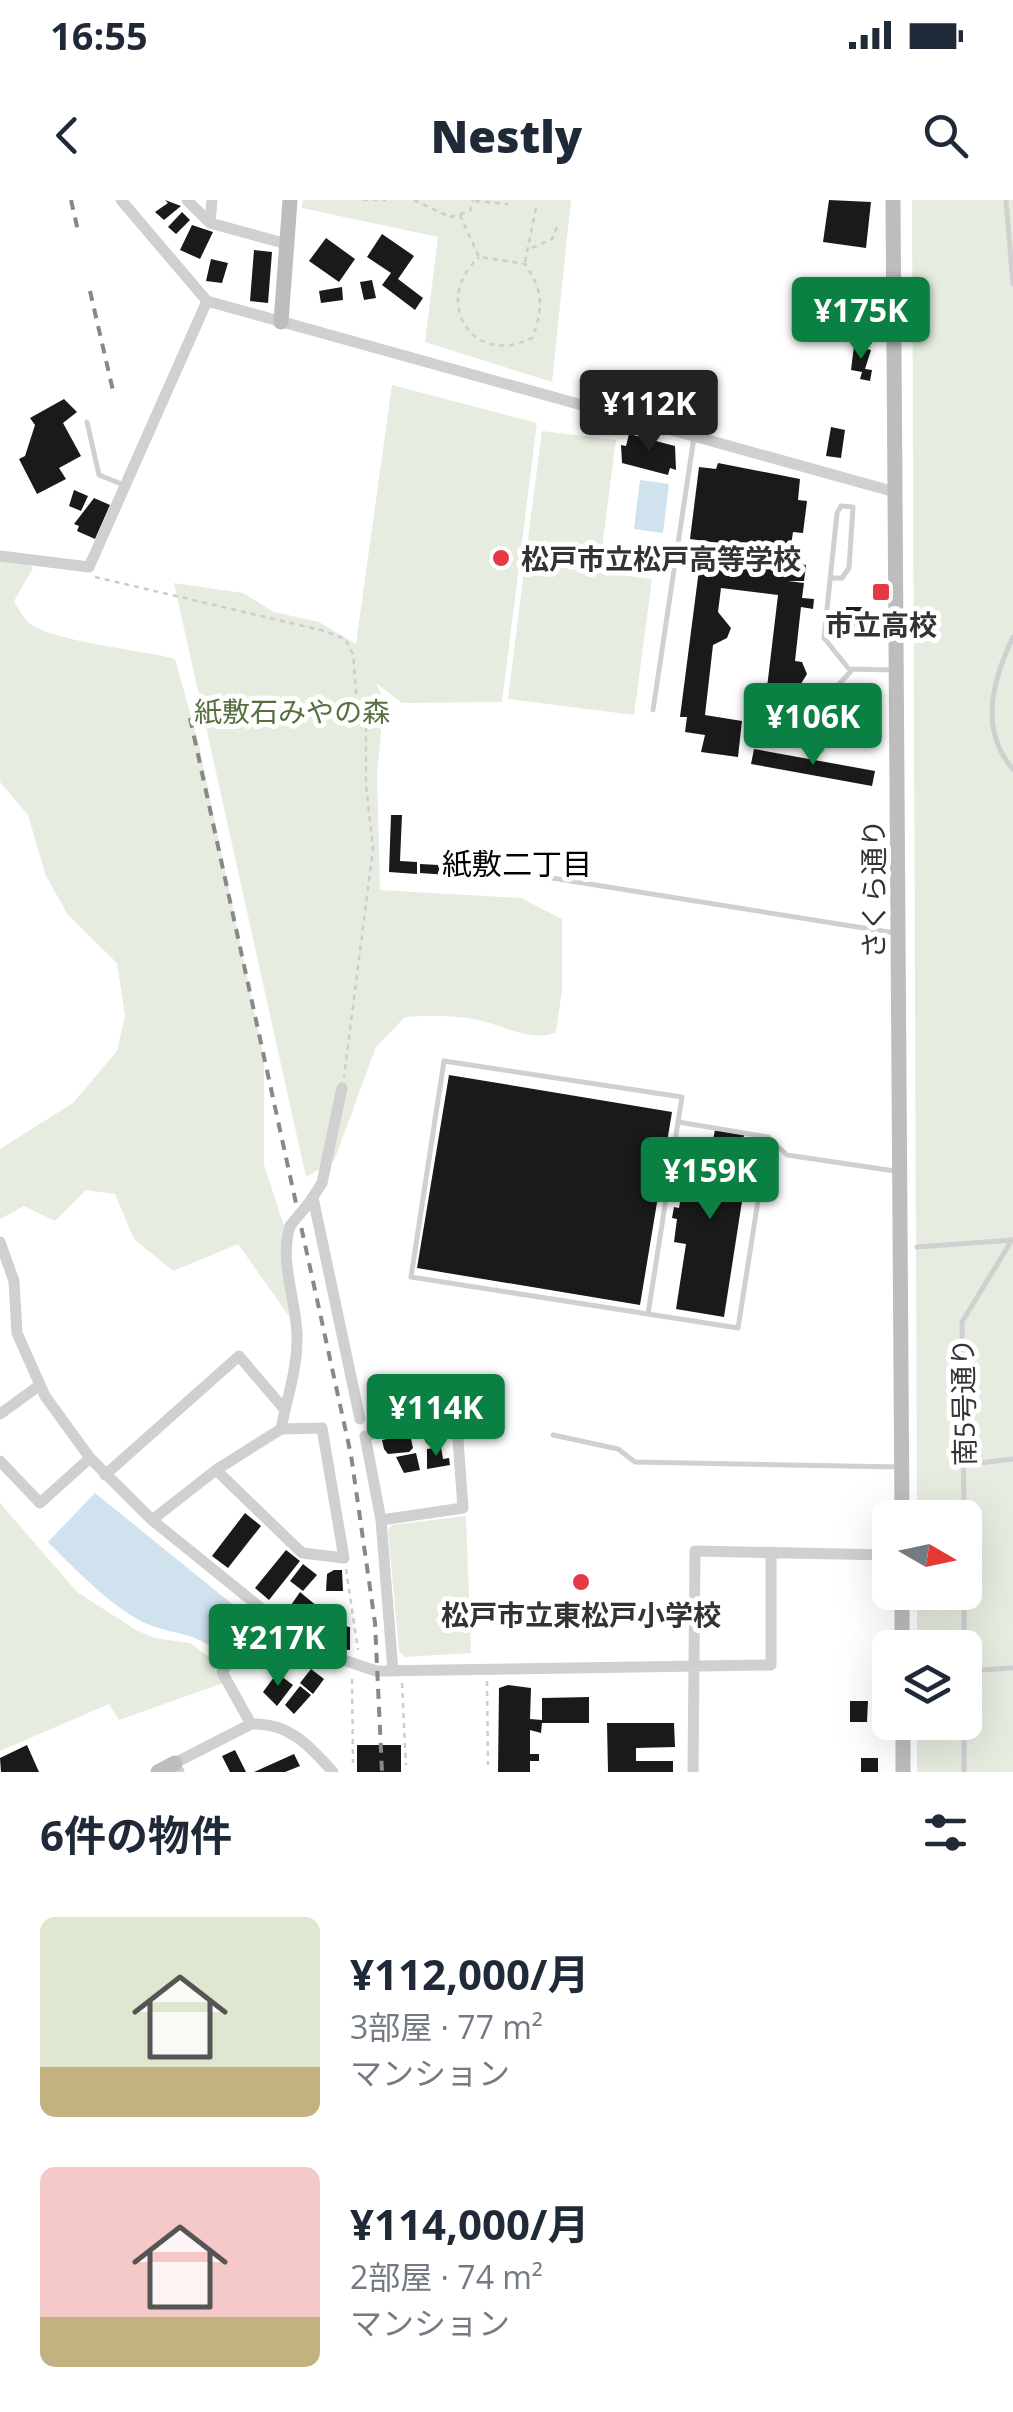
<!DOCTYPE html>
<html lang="ja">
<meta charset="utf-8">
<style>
:root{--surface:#fff;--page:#f2f2f3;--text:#1f2937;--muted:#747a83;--accent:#0b8043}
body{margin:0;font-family:"Open Sans","Noto Sans JP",sans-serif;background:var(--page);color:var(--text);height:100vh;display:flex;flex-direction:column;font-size:38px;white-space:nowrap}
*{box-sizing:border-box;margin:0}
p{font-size:32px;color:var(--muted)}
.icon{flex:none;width:55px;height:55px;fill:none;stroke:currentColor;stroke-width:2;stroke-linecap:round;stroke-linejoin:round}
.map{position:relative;height:1572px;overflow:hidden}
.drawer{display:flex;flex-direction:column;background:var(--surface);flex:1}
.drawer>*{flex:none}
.needle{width:65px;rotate:99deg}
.buttons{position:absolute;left:872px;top:1300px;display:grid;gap:20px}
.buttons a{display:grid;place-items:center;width:110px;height:110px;border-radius:15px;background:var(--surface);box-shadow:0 10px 40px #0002;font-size:50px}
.price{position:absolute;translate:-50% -85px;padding:0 22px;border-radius:10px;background:var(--accent);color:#fff;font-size:32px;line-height:65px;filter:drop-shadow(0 2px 5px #0008)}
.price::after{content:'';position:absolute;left:50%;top:60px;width:30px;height:22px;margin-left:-15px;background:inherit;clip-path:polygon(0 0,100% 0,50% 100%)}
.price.on{background:#222;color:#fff}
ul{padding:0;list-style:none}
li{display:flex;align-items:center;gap:30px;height:250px;padding:0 40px}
li span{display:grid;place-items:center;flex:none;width:280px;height:200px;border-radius:15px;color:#555}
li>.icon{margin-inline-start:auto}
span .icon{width:120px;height:120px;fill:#fffc;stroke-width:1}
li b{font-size:42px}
h2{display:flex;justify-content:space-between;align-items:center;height:120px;padding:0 40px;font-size:42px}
.status{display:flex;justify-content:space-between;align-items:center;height:70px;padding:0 50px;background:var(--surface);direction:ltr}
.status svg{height:28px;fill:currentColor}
header{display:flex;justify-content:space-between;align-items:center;height:130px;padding:0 40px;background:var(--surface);font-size:45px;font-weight:800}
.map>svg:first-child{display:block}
.green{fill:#e6ecdf}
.water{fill:#cfe2ee}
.building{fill:#1a1a1a}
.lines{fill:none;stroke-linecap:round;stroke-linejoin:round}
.path{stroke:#cdcdcd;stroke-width:2.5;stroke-dasharray:5 5;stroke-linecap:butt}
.lane{stroke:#d0d0d0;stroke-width:5}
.street{stroke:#d0d0d0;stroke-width:11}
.secondary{stroke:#bdbdbd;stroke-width:15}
.rail{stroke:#888;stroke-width:4;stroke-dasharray:10 8;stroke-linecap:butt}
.street-bridge{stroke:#d0d0d0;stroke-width:11}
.poi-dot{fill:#e63946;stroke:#fff;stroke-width:4}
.labels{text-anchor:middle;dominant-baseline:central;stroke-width:10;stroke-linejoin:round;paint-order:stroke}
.poi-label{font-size:28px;font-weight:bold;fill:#333;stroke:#fff}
.park-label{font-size:28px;fill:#56703f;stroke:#fff}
.street-label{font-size:28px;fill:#333;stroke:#fff}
.neighbourhood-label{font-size:30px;fill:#000;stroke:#fff}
</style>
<div class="status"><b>16:55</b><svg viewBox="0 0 49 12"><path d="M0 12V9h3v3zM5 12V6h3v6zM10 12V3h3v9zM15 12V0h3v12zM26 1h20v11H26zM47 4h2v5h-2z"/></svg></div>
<header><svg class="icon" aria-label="back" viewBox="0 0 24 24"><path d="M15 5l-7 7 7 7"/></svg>Nestly<svg class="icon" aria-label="search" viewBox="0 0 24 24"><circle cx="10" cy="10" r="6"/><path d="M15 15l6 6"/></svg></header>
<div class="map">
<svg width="1013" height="1572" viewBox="0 0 1013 1572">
<rect width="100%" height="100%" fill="#fff"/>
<path class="green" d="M303,0H571L552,182L425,142L438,37L302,8Z
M912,0H1013V1572H917V1523L965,1522V1448L917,1447V1393L965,1392V1318L917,1317Z
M392,185L537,223L502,502L402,503L376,483L384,501L377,573L380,690L521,698L562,719V790L556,832C533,843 502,825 478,820C453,815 430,815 405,817L376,847L334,961L306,977L174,383L243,393L274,412L319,422L356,444Z
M542,231L616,240L600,363L526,354Z
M24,359L33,368L14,401C18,407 22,416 27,421C46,441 143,450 175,459L199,545L264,858V965L289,1041L303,1136L238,1044L173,1071L134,1039L115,994L86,990L55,1021L24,1006L0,1019V949L73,903L117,851L125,816L117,763L68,715L46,676L28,615L0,582V360Z
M525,363L652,379L634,515L508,499Z
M0,1303L77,1392L136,1430L154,1438L190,1443L220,1465L214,1470L223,1483L119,1520L109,1504L0,1551Z
M466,1316L471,1453L405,1457L399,1451L388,1330L392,1325Z"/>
<path class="water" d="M640,280L669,284L663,333L634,329Z
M95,1293L247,1416L221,1453C188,1430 183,1437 150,1425C116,1412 74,1368 48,1342Z"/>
<path class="building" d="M165,0L181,6L164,20L155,12L168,3Z
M829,0L871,2L866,48L823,42Z
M182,12L190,20L176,34L168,27Z
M192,25L213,32L200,59L180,50Z
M382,34L414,56L398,79L423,98L415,110L382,85L391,73L367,57Z
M326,38L355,59L339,82L309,61Z
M254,50L272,52L268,103L250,101Z
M211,59L228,63L222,83L206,81Z
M372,80L376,98L364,100L360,82Z
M342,87L343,100L321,103L319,91Z
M861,100H874V119H862Z
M854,146L871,150L865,169L872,170L870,181L860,179L862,172L851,170Z
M64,199L77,212L63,223L81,256L59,268L66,279L37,294L19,259L25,256L35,225L30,218Z
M831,227L845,230L841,258L826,256Z
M629,234L675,246L676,270L670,268L668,275L622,263L621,245L626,246Z
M718,263L800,279L798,300L807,301L803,333L793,332L790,352L761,348L760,354L750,352L749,357L806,365L804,381H788L804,383L802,398L814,399L813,409L801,407L795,461L802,462L807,474L799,487L792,486L784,541L761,538L778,395L721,388L718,412L731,428L727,438L713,445L705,515L742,521L738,557L701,552L705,535L685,532L687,517H680L701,354H724V366L726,355L731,356L733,345L690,339L699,267L716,269Z
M74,290L88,296L81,311L69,306Z
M94,298L110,305L95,339L77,331L79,326L74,324Z
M629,347L667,352L665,363L627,358Z
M846,407H865V426H846Z
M754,549L875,571L872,586L751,564Z
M391,615H402L400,661L417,662V674L389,672Z
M420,664L476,667L475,677L420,673Z
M478,670L503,672L502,679L477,676Z
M449,875L672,912L640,1105L417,1068Z
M715,930L744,935L742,949L750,950L724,1117L676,1109L686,1044L674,1042L677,1019L672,1018L674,1007L679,1008L684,978L679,977L681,964L686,965L688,949L702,951L703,943L712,944Z
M424 1236a11 11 0 1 1 22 0a11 11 0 1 1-22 0Z
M410,1234L413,1248L409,1252L388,1254L384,1249L382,1240Z
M441,1247L443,1259L449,1258L450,1265L427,1269V1249Z
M416,1253L420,1270L404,1273L396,1257Z
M245,1313L261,1326L228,1368L212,1356Z
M286,1350L300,1361L269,1400L255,1388Z
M303,1364L317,1375L303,1391L290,1381Z
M334,1370H342L343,1391H326L327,1374Z
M300,1392L318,1407L302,1426L287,1411Z
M336,1425L350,1427V1450L330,1448L329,1436L334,1437Z
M311,1469L324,1479L313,1494L300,1483Z
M277,1473L293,1485L277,1506L263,1492Z
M508,1485L531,1488L530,1519L542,1520V1498L589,1497V1523H542L541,1533L530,1530V1554H539V1561H530V1572H498L499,1488Z
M300,1486L311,1495L294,1514L285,1505Z
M850,1501H868L867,1522H850Z
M607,1523H674L675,1547L636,1548V1561H673V1572H608Z
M27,1545L39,1572H1L0,1558Z
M357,1545H401V1572H357Z
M235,1550L246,1572H230L222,1556Z
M294,1554L300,1566L285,1572H254Z
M861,1558H878V1572H861Z"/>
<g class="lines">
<path class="path" d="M363,0H386
M414,0L450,17L470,11L473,0
M475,1L508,4
M460,15L479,57L525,64C543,90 544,108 532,138C472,168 431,101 479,57
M532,48L552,39L558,24
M525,62L537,3
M95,377L325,431L345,439L353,454L357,504L366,519V585L373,649L344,877
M346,1369L358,1450
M352,1479L353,1563
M487,1481L488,1565
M402,1483L406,1565"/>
<path class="lane" d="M1006,0L1013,84
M87,222L99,275L124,285
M830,378H842L849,368L853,307L841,306L837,313L824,438L849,469L893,470
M1013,437C992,481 979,530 1013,569
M653,510L694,237
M822,550L830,494L853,469
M552,678L895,733
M768,937L738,1128L648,1114L678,922L768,937L787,955L895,971
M917,1047L1013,1040
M648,1114L411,1077L444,861L682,897L678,922
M553,1235L618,1249L635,1262L899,1267
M964,1265L1013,1259
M964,1318L962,1122L1012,1040
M964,1448V1392
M965,1471L1013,1468
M964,1522V1572"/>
<path class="street" d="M121,0L207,101L895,292
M187,0L210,23
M212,0L210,23L287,44
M0,356L89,367L207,101
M313,998L360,1219
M309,1003L322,983L342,888
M0,1042L14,1081L17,1133L45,1196L90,1258L152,1320L267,1413L323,1453L376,1471L771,1465V1353
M0,1214L40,1185
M281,1229C287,1197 298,1168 297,1135C296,1097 279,1064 290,1026
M0,1261L40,1303L90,1258
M105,1275L239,1156L285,1210
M152,1320L216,1270L281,1229L322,1228L344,1358L302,1353L216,1270
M381,1320L463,1308L456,1212L365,1236L381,1320L393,1471
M251,1524L222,1472L267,1413
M179,1572L175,1563L251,1524C288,1522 309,1545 333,1572
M693,1572L695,1351L890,1355"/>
<path class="secondary" d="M893,0L902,1318
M281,122L290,0
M902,1392V1448
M903,1522V1572
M158,1572L175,1563"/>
<path class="rail" d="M71,0L78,31
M90,91L114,195
M190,518L351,1255L375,1423L382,1572"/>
<path class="street-bridge" d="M290,1026L308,1004"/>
</g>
<g class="poi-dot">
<circle cx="501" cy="358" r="10"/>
<rect x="871" y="382" width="20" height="20" rx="5"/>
<circle cx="581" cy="1382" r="10"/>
</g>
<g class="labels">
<g class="poi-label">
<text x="521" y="358" text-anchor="start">松戸市立松戸高等学校</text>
<text x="881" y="424">市立高校</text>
<text x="581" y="1414">松戸市立東松戸小学校</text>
</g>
<g class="park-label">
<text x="292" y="511">紙敷石みやの森</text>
</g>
<g class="street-label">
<text transform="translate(873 689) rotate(-90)">さくら通り</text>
<text transform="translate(963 1202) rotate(-91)">南5号通り</text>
</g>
<g class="neighbourhood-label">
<text x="517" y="663">紙敷二丁目</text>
</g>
</g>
</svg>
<div class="buttons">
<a><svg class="needle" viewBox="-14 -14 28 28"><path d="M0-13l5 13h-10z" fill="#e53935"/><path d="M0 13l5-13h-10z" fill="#747a83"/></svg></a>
<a><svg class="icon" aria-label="layers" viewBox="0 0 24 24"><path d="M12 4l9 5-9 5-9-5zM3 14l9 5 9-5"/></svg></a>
</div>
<b class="price" style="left:861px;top:162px">¥175K</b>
<b class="price on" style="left:649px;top:255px">¥112K</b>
<b class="price" style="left:813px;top:568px">¥106K</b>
<b class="price" style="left:710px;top:1022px">¥159K</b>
<b class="price" style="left:436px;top:1259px">¥114K</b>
<b class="price" style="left:278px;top:1489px">¥217K</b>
</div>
<section class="drawer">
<h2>6件の物件<svg class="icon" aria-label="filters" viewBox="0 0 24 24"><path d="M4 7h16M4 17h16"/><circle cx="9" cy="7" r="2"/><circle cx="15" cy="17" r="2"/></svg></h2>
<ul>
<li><span style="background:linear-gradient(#dfe7d0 75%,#c2b280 0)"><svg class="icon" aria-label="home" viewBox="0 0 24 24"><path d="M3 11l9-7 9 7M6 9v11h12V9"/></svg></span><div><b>¥112,000/月</b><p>3部屋 · 77 m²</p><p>マンション</p></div></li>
<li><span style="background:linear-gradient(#f6c9c9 75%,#c2b280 0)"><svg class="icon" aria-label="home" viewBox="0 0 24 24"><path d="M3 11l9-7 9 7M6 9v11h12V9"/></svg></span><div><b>¥114,000/月</b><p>2部屋 · 74 m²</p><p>マンション</p></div></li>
</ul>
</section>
